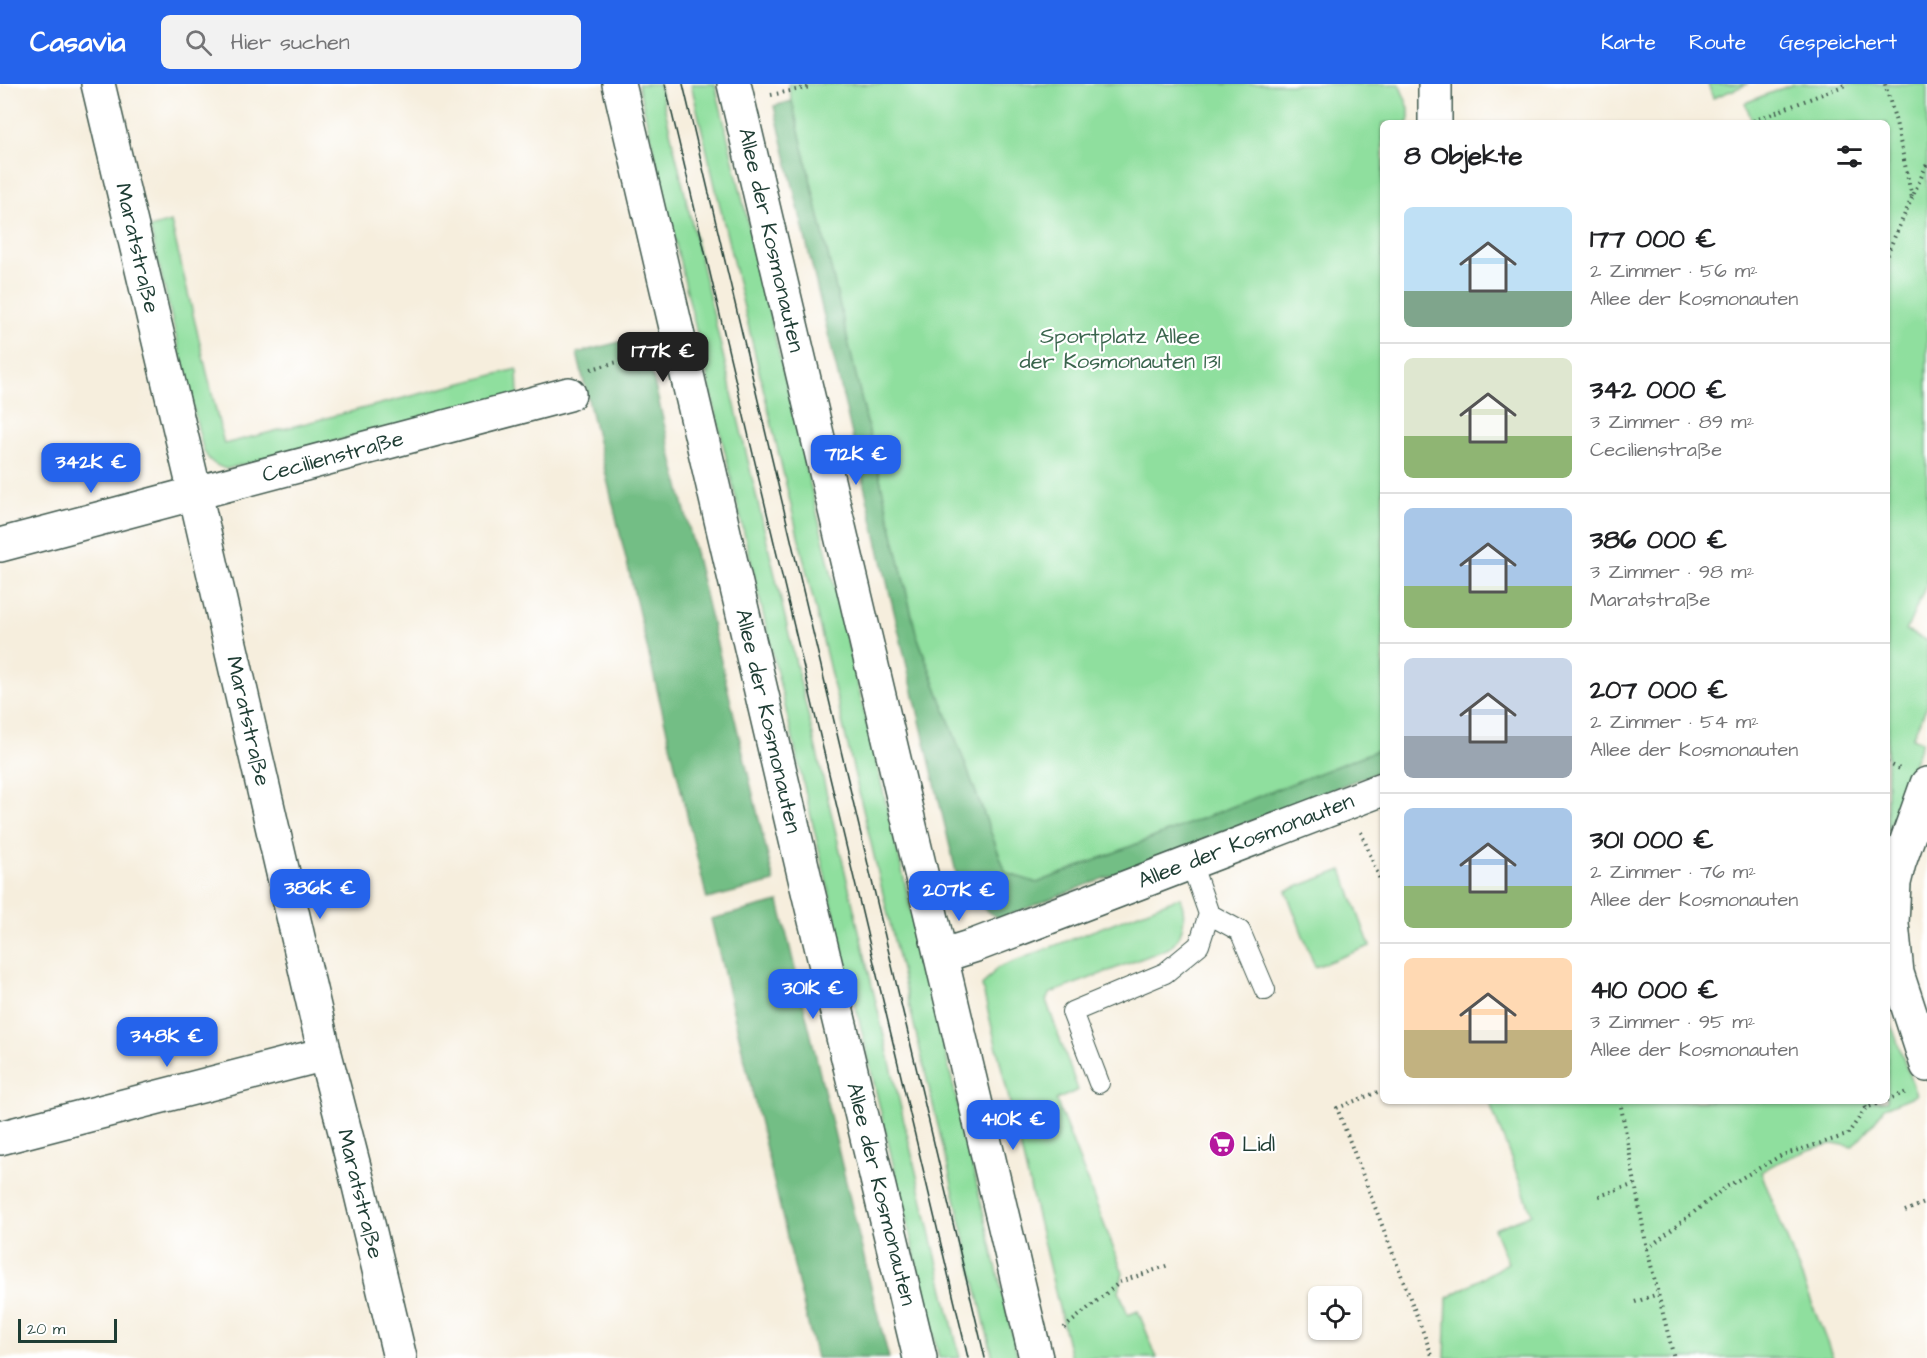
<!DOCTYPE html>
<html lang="de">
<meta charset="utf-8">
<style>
:root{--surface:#fff;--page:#f2f2f2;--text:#202124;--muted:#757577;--line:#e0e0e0;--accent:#2563eb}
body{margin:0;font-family:"Architects Daughter",sans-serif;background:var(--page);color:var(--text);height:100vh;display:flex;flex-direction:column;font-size:22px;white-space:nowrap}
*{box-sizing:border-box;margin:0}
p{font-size:20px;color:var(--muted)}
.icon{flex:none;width:33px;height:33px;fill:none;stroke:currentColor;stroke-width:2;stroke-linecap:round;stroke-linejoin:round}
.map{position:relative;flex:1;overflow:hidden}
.side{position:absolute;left:1380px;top:36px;width:510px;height:984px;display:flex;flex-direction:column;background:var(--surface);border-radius:9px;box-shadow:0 2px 4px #0004}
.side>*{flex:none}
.buttons{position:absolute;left:1308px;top:1202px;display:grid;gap:12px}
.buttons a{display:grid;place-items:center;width:54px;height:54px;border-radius:9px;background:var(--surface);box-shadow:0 2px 4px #0004;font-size:30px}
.scale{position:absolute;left:18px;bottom:15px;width:99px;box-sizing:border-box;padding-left:6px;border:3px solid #1f3d34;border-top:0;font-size:16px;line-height:21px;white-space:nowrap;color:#1f3d34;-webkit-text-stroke:4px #fff;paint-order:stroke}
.price{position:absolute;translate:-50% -51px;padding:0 14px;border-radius:12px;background:var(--accent);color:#fff;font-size:20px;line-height:39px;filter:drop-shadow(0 2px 3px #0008)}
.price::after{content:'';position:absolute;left:50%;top:36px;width:18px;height:14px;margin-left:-9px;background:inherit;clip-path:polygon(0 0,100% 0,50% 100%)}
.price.selected{background:#222;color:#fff}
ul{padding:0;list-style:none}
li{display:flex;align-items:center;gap:18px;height:150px;padding:0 24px}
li+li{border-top:2px solid var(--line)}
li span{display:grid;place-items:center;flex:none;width:168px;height:120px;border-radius:9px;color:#555}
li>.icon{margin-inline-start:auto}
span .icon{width:72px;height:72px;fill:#fffc;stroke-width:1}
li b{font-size:26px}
h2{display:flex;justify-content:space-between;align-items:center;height:72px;padding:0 24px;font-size:26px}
header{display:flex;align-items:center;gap:36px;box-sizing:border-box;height:84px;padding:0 30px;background:var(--accent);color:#fff}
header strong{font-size:28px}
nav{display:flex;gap:33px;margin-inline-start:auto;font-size:21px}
.search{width:420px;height:54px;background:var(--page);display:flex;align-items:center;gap:15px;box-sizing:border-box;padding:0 21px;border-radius:9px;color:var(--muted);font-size:22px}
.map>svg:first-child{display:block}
.green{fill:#8fdf9e;stroke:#578e69;stroke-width:1.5}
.forest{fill:#73be85;stroke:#497e5c;stroke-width:1.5}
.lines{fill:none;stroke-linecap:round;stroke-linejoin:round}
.service-casing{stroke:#3f584d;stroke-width:22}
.minor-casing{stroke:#3f584d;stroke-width:36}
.secondary-casing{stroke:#3f584d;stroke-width:36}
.path{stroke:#3f584d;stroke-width:4;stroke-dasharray:1.5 4.5;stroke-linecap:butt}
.service{stroke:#fff;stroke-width:20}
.minor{stroke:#fff;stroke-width:33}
.secondary{stroke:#fff;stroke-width:33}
.tram{stroke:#1f3d34;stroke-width:1.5}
.labels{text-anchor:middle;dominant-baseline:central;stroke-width:4.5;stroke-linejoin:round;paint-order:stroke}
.street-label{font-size:22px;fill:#1f3d34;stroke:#fff}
.park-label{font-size:22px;fill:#3b664e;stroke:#fff}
.poi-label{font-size:22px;fill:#1f3d34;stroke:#fff;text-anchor:start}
</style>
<header>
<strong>Casavia</strong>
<div class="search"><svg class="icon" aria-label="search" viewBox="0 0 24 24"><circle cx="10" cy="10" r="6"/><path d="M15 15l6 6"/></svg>Hier suchen</div>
<nav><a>Karte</a><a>Route</a><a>Gespeichert</a></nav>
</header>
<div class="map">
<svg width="1927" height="1274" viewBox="0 0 1927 1274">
<rect width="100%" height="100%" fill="#fff"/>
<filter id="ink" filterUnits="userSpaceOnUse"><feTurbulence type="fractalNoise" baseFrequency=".0167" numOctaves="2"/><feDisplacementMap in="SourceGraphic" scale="12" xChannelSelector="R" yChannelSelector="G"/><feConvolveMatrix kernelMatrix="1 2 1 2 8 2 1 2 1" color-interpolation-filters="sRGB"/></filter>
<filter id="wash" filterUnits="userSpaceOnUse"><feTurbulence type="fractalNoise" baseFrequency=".008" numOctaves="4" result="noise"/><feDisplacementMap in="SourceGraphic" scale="24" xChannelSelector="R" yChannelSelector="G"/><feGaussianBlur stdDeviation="1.35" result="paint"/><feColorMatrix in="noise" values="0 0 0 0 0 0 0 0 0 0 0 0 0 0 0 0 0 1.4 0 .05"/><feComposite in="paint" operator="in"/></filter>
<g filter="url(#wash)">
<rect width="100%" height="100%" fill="#f6eedd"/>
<path class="green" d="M638,0H659L960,1274H939Z
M691,0H715L1018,1274H993Z
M788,0H1399L1409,24V39H1383V664L1037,799L1006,789L916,549Z
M1708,0H1748L1713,14Z
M1793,0H1927V499L1906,547L1927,556V622L1912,654L1922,658L1887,749V39H1753L1745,19Z
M171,138L224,360L517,285L518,311L226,385C214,381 208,377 203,365L150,144Z
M1342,786L1370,862L1315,883L1286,807Z
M1180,813C1187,833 1185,850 1169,864L1051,909L1046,916L1078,1006L1056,1016L1123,1189L1119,1207L1128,1231L1138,1227L1157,1274H1071L982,902L997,884Z
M1887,928L1916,1011L1884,1024L1875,1037L1852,1063C1847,1062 1842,1060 1837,1060C1821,1059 1776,1078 1761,1088L1833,1274H1445L1447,1214L1508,1179L1494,1145L1532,1130L1489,1017H1887Z"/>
<path class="forest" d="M792,17L916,549L1006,789L1037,799L1383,664V686L999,835L969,814L959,801L774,22Z
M643,252L774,798L707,815L577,269Z
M779,818L878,1232L889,1274H816L813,1261L711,835Z"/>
</g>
<g filter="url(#ink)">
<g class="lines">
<defs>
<path id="service" d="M1209,830L1240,847L1265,906
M1099,999L1072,928L1165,889L1199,861L1209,830L1191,779"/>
<path id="minor" d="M98,0L195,409L325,970L359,1102L400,1274
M1435,39V0
M0,461L569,310
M1927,700L1899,779L1894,799L1892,839L1897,889L1927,981
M941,872L976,861L1383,705
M0,1054L325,970"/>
<path id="secondary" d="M619,0L806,799L920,1274
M734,0L1036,1274"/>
</defs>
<use href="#service" class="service-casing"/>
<use href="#minor" class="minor-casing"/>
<use href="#secondary" class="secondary-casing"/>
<path class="path" d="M1885,0L1896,38L1912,114
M771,11L810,3
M1748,39L1848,0
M1887,170L1927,80
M591,285L648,270
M1887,679L1900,685
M1361,748L1383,803
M1383,1006L1337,1024L1433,1274
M1887,1016L1909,1007
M1620,1017L1647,1165L1674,1274
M1863,1017L1866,1024
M1599,1112L1635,1100
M1905,1127L1927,1118
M1647,1165L1726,1103L1782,1071L1847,1051L1866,1024L1884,1017
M1635,1218L1658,1210
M1064,1244L1120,1198L1169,1181"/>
<use href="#service" class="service"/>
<use href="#minor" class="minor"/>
<use href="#secondary" class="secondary"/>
<path class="tram" d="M665,0L968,1274
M683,0L985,1274"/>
</g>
</g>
<defs>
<symbol id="supermarket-disc" viewBox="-11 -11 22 22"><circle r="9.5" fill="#b5179e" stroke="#fff"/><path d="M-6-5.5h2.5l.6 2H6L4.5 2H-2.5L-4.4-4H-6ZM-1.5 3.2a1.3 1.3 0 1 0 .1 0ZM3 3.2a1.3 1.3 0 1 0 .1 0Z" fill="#fff"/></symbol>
</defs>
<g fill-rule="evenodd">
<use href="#supermarket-disc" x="1207" y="1045" width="30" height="30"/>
</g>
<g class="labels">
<g class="street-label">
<text transform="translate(771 156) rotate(77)">Allee der Kosmonauten</text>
<text transform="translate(137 164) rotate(77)">Maratstraße</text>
<text transform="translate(333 373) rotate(-15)">Cecilienstraße</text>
<text transform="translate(248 637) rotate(77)">Maratstraße</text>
<text transform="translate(768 637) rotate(77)">Allee der Kosmonauten</text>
<text transform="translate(1246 757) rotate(-21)">Allee der Kosmonauten</text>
<text transform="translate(360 1110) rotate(76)">Maratstraße</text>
<text transform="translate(881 1110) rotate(76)">Allee der Kosmonauten</text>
</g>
<g class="park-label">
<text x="1120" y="252">Sportplatz Allee<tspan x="1120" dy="25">der Kosmonauten 131</tspan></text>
</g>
<g class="poi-label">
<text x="1242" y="1060">Lidl</text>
</g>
</g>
</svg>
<div class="buttons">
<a><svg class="icon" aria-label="locate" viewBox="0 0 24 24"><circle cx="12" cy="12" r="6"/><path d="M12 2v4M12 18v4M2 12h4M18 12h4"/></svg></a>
</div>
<div class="scale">20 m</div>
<b class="price selected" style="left:663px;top:299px">177K €</b>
<b class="price" style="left:856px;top:402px">712K €</b>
<b class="price" style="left:91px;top:410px">342K €</b>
<b class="price" style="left:320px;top:836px">386K €</b>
<b class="price" style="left:959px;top:838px">207K €</b>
<b class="price" style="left:813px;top:936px">301K €</b>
<b class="price" style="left:167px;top:984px">348K €</b>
<b class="price" style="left:1013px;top:1067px">410K €</b>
<section class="side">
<h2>8 Objekte<svg class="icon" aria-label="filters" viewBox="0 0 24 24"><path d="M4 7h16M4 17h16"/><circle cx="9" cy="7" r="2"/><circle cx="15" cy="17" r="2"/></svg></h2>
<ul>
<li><span style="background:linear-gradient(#bfe0f5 70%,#7fa58c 0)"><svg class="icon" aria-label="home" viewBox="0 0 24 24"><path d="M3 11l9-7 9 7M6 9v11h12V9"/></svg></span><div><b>177 000 €</b><p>2 Zimmer · 56 m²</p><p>Allee der Kosmonauten</p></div></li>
<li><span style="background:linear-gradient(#dfe7d0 65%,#8fb573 0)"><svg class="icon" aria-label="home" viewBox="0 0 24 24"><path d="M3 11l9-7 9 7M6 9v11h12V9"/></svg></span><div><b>342 000 €</b><p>3 Zimmer · 89 m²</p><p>Cecilienstraße</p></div></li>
<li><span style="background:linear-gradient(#a9c7e8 65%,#8fb573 0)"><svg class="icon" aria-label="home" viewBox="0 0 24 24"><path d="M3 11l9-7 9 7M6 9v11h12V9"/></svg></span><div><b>386 000 €</b><p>3 Zimmer · 98 m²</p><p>Maratstraße</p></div></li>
<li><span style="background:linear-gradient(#c9d6e8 65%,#9aa5b1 0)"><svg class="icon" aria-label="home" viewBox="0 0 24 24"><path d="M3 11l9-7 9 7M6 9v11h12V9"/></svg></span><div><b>207 000 €</b><p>2 Zimmer · 54 m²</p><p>Allee der Kosmonauten</p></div></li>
<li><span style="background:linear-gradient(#a9c7e8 65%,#8fb573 0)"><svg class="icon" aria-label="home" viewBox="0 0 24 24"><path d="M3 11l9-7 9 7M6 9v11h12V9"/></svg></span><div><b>301 000 €</b><p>2 Zimmer · 76 m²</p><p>Allee der Kosmonauten</p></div></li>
<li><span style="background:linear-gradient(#ffd9b3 60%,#c2b280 0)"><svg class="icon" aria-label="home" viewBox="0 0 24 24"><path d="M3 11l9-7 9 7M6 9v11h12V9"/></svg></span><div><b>410 000 €</b><p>3 Zimmer · 95 m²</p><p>Allee der Kosmonauten</p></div></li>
</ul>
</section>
</div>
